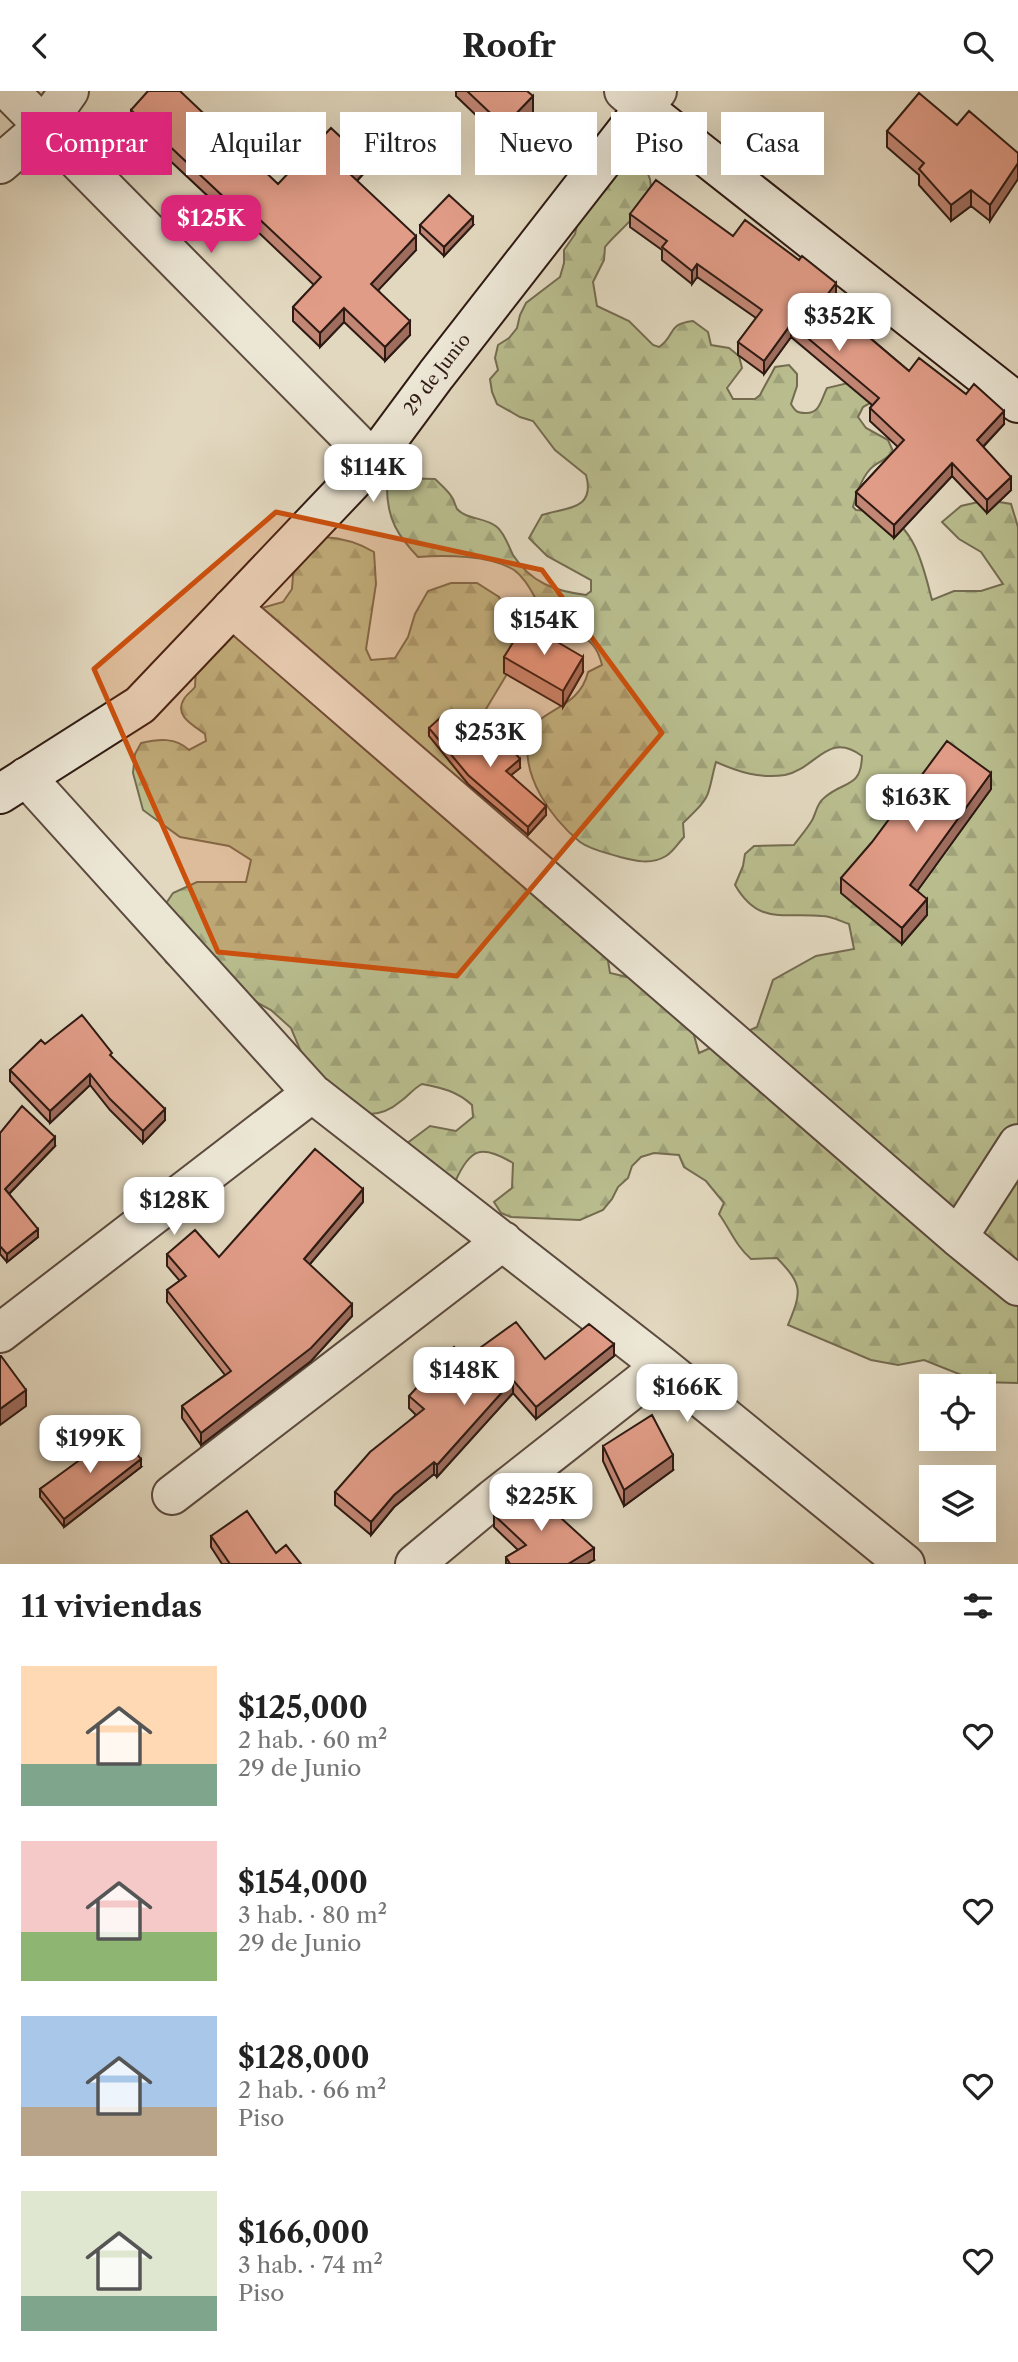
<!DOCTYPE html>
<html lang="es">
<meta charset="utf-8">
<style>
:root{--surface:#fff;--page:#f6f6f6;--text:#222;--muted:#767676;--accent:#db2777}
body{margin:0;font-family:"Libre Caslon Text",serif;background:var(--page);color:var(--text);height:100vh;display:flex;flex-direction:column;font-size:26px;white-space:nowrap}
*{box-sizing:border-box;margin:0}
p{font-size:23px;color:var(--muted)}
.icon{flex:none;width:38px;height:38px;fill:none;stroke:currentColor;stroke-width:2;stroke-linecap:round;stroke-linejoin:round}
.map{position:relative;height:1473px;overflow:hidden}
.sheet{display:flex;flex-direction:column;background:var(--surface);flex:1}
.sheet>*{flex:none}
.guide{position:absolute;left:21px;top:21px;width:976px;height:63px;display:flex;gap:14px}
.controls{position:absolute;left:919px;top:1283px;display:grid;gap:14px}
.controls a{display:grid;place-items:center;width:77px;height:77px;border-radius:0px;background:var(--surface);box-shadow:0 7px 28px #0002;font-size:35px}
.price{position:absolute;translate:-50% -60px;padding:0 16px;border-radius:14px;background:#fff;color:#222;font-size:23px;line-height:46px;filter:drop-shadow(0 2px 4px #0008)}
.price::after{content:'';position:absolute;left:50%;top:42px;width:21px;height:16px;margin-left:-10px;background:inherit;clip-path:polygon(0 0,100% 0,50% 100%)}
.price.selected{background:var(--accent);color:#fff}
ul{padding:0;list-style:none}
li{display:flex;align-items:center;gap:21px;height:175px;padding:0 21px}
li span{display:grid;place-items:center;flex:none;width:196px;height:140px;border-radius:0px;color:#555}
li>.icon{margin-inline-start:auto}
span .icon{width:84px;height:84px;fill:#fffc;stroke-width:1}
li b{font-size:30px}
h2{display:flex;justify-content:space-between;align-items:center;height:84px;padding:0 21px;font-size:30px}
.tag{padding:0 24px;border-radius:0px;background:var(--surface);box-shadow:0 7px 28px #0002;font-size:24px;line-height:63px}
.tag.selected{background:var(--accent);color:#fff}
header{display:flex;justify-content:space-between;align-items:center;height:91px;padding:0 21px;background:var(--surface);font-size:32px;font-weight:800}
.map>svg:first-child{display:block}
.forest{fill:url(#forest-firs);stroke:#746c50;stroke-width:2}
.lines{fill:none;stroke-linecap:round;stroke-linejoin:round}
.street-casing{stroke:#5b4a3e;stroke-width:42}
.secondary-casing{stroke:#2e1a13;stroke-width:42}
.street{stroke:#ece6d5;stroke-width:38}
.secondary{stroke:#ece6d5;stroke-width:38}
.wall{fill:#c28674;stroke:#2e1a13;stroke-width:2}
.shaded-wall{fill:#9e6d5e;stroke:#2e1a13;stroke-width:2}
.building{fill:#e19c87;stroke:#2e1a13;stroke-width:2}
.marked{fill:#cc500d;fill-opacity:0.2;stroke:#cc500d;stroke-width:5;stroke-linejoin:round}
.labels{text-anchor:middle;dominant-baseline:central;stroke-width:5;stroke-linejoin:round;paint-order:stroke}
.street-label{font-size:18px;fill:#2e1a13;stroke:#ece6d5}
</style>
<header><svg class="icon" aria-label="back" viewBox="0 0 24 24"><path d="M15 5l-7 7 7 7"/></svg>Roofr<svg class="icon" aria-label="search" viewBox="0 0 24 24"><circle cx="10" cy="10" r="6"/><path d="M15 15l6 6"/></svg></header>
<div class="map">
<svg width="1018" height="1473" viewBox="0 0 1018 1473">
<defs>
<pattern id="forest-firs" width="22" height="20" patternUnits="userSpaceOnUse" patternTransform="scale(1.75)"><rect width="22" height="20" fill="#b9bd8e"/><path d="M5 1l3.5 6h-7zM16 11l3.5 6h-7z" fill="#9fa27a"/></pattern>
</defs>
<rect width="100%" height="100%" fill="#e2d8bf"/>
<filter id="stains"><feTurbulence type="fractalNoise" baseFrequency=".00286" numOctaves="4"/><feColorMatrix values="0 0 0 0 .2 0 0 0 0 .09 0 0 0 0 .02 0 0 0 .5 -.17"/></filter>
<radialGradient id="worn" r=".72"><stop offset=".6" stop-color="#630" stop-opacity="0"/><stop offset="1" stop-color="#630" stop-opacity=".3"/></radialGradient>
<path class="forest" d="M620,67C632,69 643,72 648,83C662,110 619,137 605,156L604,169L593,191L597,215L629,230L653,254L659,256C676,245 666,233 693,230L708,241L711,254L729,257L739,265L742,277L727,297L733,308H755L760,304C765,294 770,286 775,276L789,274L797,283V295L791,313C795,320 797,322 805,322C820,323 821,309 827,297L848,292L874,310L863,316L858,326L866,337L888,349L893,360C885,370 883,368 875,374C863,382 856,403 853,416L856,419C864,420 876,419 884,423C916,437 924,479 932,509L954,500H981L1003,493L981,461L959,448L942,431L961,415L987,409L1011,413L1018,436V1292L979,1291L924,1269L898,1274L871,1269L788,1234C802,1200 803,1194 777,1167L751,1168C736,1155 731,1140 719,1123L724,1112L706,1090L684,1076L679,1064L654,1062L641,1066L632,1075L628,1087L618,1096L612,1108L603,1119L580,1129L511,1126L501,1122L494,1111L512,1097L513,1072C481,1053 470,1057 455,1091L406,1053L430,1035L456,1040L473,1026L472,1014C457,1000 442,997 422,993C413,998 409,1004 401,1010C373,1034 348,1021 320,1006L291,937L271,919L247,906L187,887L166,871L157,848L159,823L173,802L197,791H246L251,769L229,755L180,746L143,719L133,682L135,663L141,652C158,648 176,646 189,659L206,650L205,643C195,635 173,625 184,608C186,604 192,600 195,596L196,576L255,519L283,511L292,498L293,484L297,471L324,446C341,447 359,452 374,461L376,493L366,558L371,569L395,567L408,546L415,523L428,500L451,492H477L499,506L509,528L513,554L510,578L483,623L481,645L472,668L466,692V717L602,833L610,882L644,890L686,916L699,962L757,936L773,889L816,865L854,858L849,833C840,830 831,825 822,825C783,821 759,835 735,794L743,775L745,763L754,755L794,754C799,747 806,739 811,731C816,724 816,713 824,707C844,689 861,698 862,665C828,639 816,678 785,684C760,688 739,681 716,671C713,681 712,689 709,699C706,712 692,723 683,732L684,746C679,751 673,761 666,765C651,774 635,770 620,766C607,762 591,759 580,751C551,727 520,684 529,645C536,617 579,620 588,581L602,574C594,542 578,545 551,544C545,526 530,490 514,479C490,464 445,464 418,466C398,445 387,428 387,397L395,387L435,388C441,394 449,400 453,408C454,410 456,416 457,418C467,429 485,426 497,436C505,443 508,454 513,464C531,492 555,500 586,504L591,500V489L547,465L529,447L542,424C565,416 596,420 586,384L555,359L533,330L520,326L497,313L492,301L490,288L498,279L495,267L498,254L509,247L517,237L520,224L526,212L560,186L564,172V159L575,143L578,129Z"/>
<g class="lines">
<defs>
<path id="street" d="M9,0L373,369
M624,0L644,17L657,0
M0,73L45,34L69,0
M232,517L958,1146L1018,1195
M26,686L312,1002L662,1275L905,1473
M958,1146L1018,1053
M0,1242L312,1002
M172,1404L503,1150
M415,1473L493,1408L662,1275"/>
<g id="secondary">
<path id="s1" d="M0,703L140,614L373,369L436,284L644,17L1018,312"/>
</g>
</defs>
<use href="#street" class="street-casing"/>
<use href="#secondary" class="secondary-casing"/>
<use href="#street" class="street"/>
<use href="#secondary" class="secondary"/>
</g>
<path class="wall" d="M456,0H527L533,21L504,51L456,5Z
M131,19L278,93L364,82L357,90L416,159L378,199L410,244L385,270L344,231L320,256L293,230V216L314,194L240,124L239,126L232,120L228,124L131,33Z
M957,34L1018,62L990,130L971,115L951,130L919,94V84L887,56V40Z
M630,123L733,145L836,205L830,213L909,280L1004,333L983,356L1011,399L987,422L952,385L894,447L856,414V401L898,356L870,330V317L872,314L791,246L764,283L738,264V251L756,227L697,186L692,193L662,169V159L630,136Z
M420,134H473L444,165L420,142Z
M504,566L583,581L563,616L504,582Z
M429,637L477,655L520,677L511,684L546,724L528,744L468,693L429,645Z
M991,698L917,800L927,824L902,853L841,802V787Z
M45,953L112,966L165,1029L143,1052L110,1019L90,994L50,1032L10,990V979Z
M0,1042L55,1055L9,1103L38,1146L7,1171L0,1163Z
M363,1111L309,1174L352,1225L311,1270L201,1354L182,1327V1315L225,1284L167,1211V1199L180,1190L167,1175V1163L219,1166Z
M614,1265L536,1328L513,1302L437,1386L434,1383L394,1416L371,1444L335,1414V1401L416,1324L409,1317V1305L466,1267L545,1268Z
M603,1355L673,1379L624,1415L603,1370Z
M82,1369L141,1376L64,1436L40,1406V1398Z
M494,1424L594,1469L587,1473H506V1466L518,1459L494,1436Z
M211,1445L276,1462L301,1473H222L211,1456Z"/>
<path class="shaded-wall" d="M533,5V21L504,51V35Z
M364,68V82L350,97V83Z
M1018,72V88L990,130V114Z
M971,99V115L951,130V114Z
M232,106V120L228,124V110Z
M240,110V124L239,126V112Z
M473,126V134L444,165V156Z
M416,145V159L371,207V193Z
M697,173V186L692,193V180Z
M836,192V205L824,221V208Z
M344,217V231L320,256V242Z
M410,230V244L385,270V256Z
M791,233V246L764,283V270Z
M1004,320V333L977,362V349Z
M952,372V385L894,447V434Z
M1011,386V399L987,422V409Z
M583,566V581L563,616V600Z
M520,668V677L506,688V680Z
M991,682V698L910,810V794Z
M546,715V724L528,744V736Z
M927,808V824L902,853V837Z
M90,983V994L50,1032V1020Z
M165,1018V1029L143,1052V1040Z
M55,1046V1055L5,1107V1098Z
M363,1098V1111L304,1180V1168Z
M38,1138V1146L7,1171V1163Z
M352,1213V1225L311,1270L201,1354V1342Z
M614,1253V1265L536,1328V1316Z
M513,1289V1302L437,1386V1374Z
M26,1299V1315L0,1334V1318Z
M673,1364V1379L624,1415V1399Z
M141,1368V1376L64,1436V1428Z
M434,1371V1383L394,1416L371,1444V1431L394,1404Z
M594,1457V1469L587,1473H568Z"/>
<path class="building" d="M148,0H180L278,93L331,37L364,68L350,83L416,145L371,193L410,230L385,256L344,217L320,242L293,216L321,186L240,110L239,112L232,106L228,110L131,19Z
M467,0H527L533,5L504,35Z
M919,2L957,34L969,20L1018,62V72L990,114L971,99L951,114L919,78L924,72L887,40Z
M656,89L733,145L745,129L799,169L802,165L836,192L824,208L909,280L919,267L966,303L974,293L1004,320L977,349L1011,386L987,409L952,372L894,434L856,401L904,349L870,317L879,307L791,233L764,270L738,251L762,219L697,173L692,180L662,156L667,150L630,123Z
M449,104L473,126L444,156L420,134Z
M525,532L583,566L563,600L504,566Z
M443,624L477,655L496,639L520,668L506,680L546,715L528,736L468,684L429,637Z
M947,650L991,682L910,794L927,808L902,837L841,787L872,751Z
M82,924L112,962L110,964L165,1018L143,1040L110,1008L90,983L50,1020L10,979L41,949L45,953Z
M22,1015L55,1046L5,1098L38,1138L7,1163L0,1155V1042Z
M315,1058L363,1098L304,1168L352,1213L311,1257L201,1342L182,1315L231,1280L167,1199L186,1185L167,1163L195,1139L219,1166Z
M516,1231L545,1268L589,1233L614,1253L536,1316L513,1289L437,1374L434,1371L394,1404L371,1431L335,1401L370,1361L424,1318L409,1305L454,1256L466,1267Z
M0,1265H1L26,1299L0,1318Z
M652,1324L673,1364L624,1399L603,1355Z
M118,1340L141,1368L64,1428L40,1398L81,1368L82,1369Z
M528,1397L594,1457L568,1473H510L506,1466L526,1454L494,1424Z
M247,1420L276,1462L286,1454L301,1473H230L211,1445Z"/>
<path class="marked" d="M276,421L542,479L662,642L457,885L218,861L94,578Z"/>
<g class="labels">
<g class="street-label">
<text stroke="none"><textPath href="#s1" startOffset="611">29 de Junio</textPath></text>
</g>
</g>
<rect width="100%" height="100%" filter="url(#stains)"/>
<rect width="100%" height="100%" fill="url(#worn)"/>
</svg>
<div class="controls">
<a><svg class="icon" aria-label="locate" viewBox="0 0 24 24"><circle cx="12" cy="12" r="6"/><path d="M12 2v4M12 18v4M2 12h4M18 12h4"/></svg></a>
<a><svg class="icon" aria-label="layers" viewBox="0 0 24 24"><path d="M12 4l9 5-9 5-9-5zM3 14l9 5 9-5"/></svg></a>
</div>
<b class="price selected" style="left:211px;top:164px">$125K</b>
<b class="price" style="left:839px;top:262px">$352K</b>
<b class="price" style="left:373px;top:413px">$114K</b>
<b class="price" style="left:544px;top:566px">$154K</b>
<b class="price" style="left:490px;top:678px">$253K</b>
<b class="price" style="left:916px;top:743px">$163K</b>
<b class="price" style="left:174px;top:1146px">$128K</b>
<b class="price" style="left:464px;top:1316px">$148K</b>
<b class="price" style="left:687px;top:1333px">$166K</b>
<b class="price" style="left:90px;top:1384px">$199K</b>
<b class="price" style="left:541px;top:1442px">$225K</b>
<div class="guide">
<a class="tag selected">Comprar</a>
<a class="tag">Alquilar</a>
<a class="tag">Filtros</a>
<a class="tag">Nuevo</a>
<a class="tag">Piso</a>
<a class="tag">Casa</a>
</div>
</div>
<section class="sheet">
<h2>11 viviendas<svg class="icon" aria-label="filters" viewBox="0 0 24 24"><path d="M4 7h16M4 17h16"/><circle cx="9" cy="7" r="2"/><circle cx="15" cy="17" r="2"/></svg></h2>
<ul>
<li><span style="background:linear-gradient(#ffd9b3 70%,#7fa58c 0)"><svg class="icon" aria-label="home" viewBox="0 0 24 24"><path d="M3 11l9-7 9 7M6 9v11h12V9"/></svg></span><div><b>$125,000</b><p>2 hab. · 60 m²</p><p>29 de Junio</p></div><svg class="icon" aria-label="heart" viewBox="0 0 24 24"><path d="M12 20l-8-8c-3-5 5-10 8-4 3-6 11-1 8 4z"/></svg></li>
<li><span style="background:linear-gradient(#f6c9c9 65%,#8fb573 0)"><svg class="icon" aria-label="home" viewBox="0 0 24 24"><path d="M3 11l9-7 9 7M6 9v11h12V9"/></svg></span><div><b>$154,000</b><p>3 hab. · 80 m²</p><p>29 de Junio</p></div><svg class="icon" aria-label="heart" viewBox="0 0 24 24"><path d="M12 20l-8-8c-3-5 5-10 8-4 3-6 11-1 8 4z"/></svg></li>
<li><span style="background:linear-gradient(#a9c7e8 65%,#b9a48a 0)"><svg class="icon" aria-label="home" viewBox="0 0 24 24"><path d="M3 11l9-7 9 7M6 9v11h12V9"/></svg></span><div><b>$128,000</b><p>2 hab. · 66 m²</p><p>Piso</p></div><svg class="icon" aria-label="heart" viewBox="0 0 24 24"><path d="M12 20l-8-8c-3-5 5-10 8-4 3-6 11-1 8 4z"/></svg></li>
<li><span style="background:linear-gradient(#dfe7d0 75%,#7fa58c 0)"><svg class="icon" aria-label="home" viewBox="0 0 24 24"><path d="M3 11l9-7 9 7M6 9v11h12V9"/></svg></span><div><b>$166,000</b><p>3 hab. · 74 m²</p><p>Piso</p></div><svg class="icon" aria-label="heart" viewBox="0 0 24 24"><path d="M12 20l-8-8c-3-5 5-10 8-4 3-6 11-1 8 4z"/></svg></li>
</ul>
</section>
